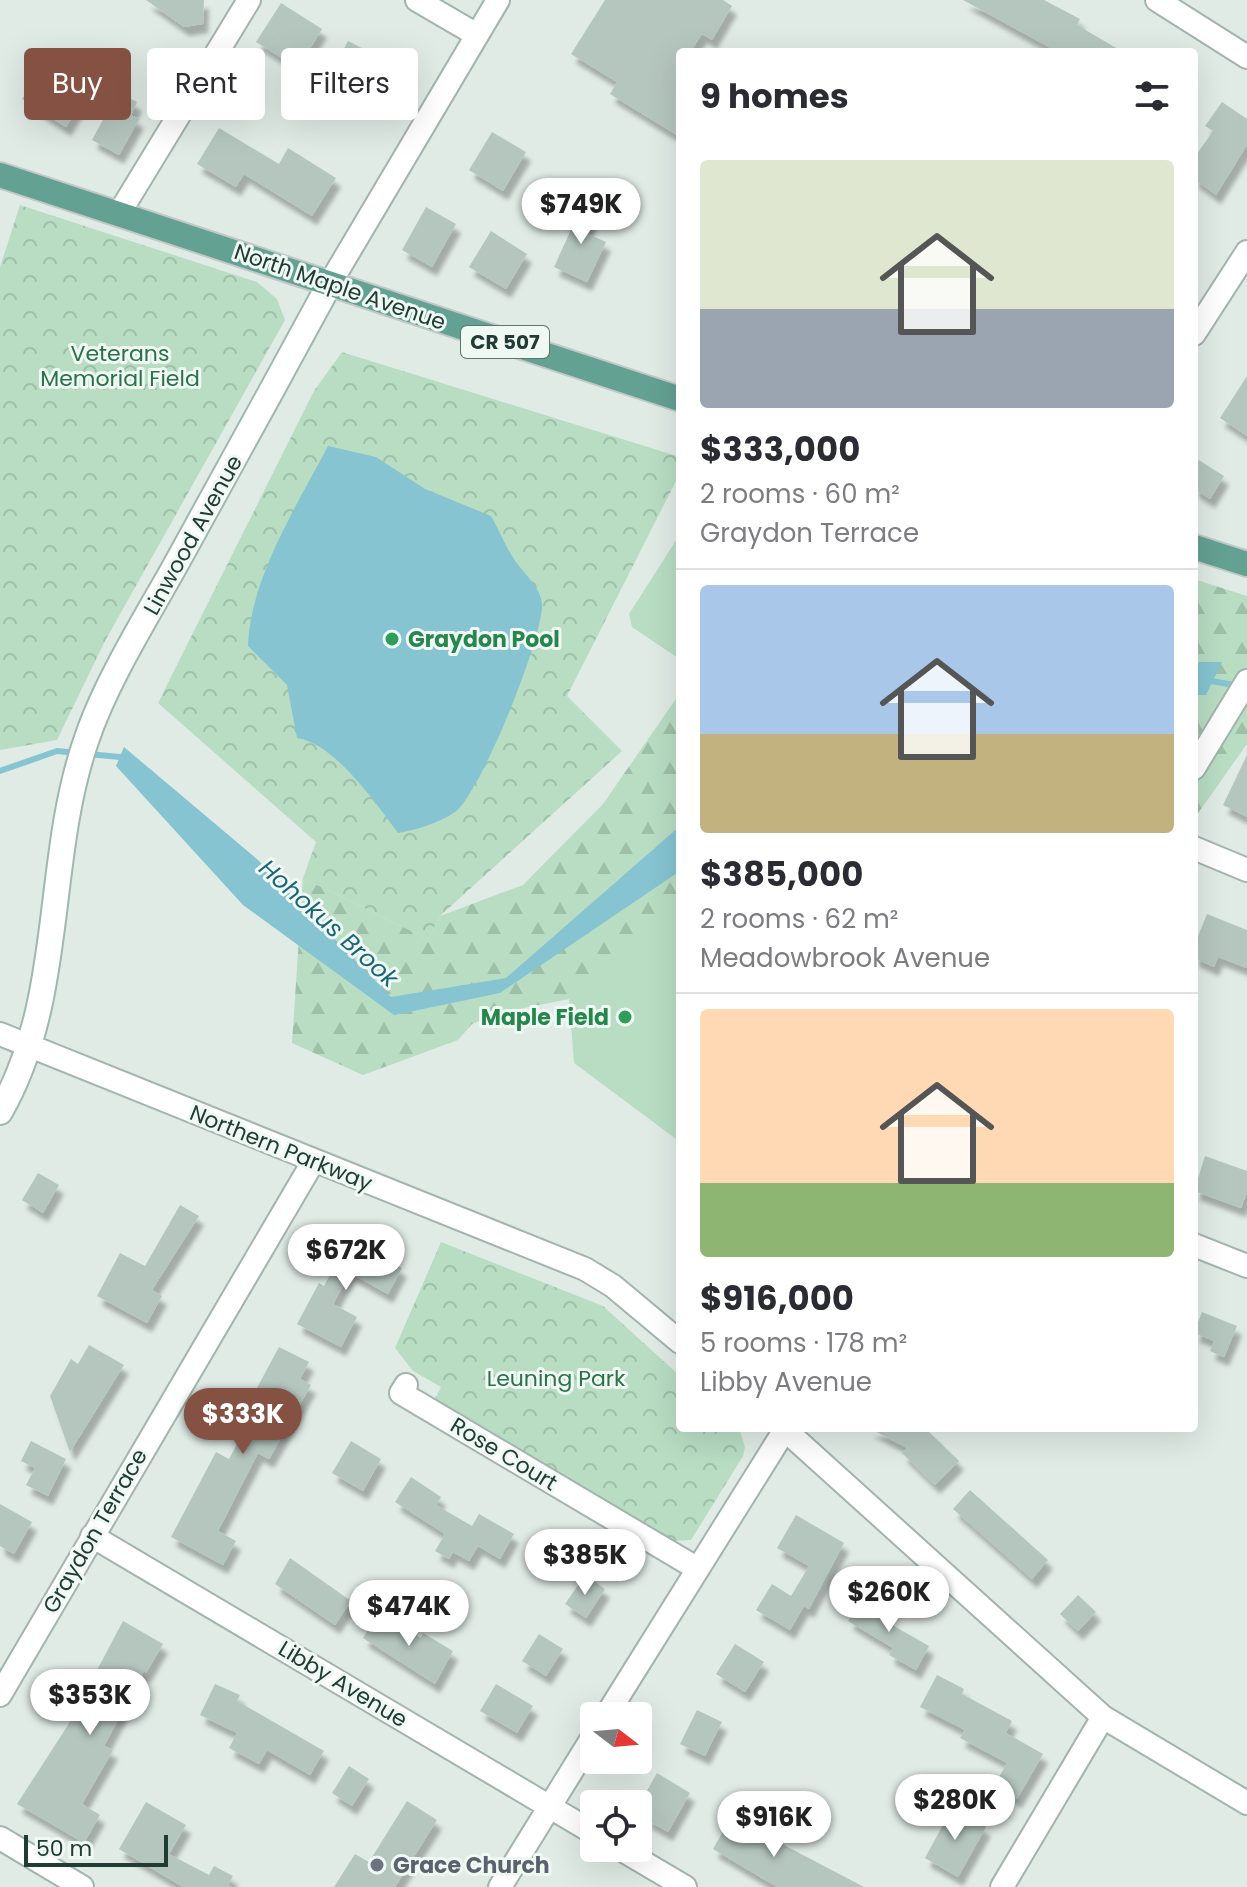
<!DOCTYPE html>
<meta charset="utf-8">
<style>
:root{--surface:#fff;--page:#f2f2f3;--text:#2b2b33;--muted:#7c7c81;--line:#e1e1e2;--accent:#855142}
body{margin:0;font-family:Poppins,sans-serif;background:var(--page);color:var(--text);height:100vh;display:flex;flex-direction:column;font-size:30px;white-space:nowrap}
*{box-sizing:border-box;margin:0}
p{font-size:26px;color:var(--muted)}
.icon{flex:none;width:44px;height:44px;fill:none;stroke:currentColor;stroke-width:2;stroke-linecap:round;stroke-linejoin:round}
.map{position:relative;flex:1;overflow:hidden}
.drawer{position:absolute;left:676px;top:48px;width:522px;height:1384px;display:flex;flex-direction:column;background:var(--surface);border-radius:8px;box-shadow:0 8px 32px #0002}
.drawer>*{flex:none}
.banner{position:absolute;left:24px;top:48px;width:532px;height:72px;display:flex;gap:16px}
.needle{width:52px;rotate:106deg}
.tools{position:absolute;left:580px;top:1702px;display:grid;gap:16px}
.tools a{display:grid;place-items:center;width:72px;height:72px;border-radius:8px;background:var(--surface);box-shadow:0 8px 32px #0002;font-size:40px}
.scale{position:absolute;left:24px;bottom:20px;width:144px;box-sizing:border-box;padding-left:8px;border:4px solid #203c35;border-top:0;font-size:22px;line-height:28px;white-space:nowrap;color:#203c35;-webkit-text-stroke:6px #f0f8f4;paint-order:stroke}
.price{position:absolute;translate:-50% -68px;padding:0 18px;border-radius:28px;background:#fff;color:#222;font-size:26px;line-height:52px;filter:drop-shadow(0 2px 4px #0008)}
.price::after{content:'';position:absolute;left:50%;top:48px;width:24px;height:18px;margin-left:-12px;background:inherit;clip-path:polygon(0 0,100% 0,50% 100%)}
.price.on{background:var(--accent);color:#fff}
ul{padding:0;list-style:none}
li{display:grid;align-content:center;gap:16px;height:424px;padding:0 24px}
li+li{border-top:2px solid var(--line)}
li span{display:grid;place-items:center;height:248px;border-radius:8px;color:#555}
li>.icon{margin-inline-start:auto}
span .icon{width:144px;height:144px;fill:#fffc;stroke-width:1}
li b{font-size:34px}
h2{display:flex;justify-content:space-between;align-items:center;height:96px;padding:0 24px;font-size:34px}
.pill{padding:0 28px;border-radius:8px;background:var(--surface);box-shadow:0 8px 32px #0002;font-size:28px;line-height:72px}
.pill.on{background:var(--accent);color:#fff}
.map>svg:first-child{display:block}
.forest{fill:url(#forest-firs)}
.park{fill:url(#park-crowns)}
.pitch{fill:#b8ddc3}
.water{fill:#86c4d2}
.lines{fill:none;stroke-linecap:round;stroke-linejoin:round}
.stream{stroke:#86c4d2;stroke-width:6}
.building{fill:#b5c6bf;filter:url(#shadow)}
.minor-casing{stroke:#a3b3ad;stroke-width:26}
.secondary-casing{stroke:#9eb7af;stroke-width:28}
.primary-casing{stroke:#c1c8c6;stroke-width:28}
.minor{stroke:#fff;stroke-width:22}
.secondary{stroke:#fff;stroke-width:24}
.primary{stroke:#63a193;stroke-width:24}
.leisure-dot{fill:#2e9e5b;stroke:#f0f8f4;stroke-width:3}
.worship-dot{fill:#6b7280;stroke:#f0f8f4;stroke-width:3}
.labels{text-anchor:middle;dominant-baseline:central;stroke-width:6;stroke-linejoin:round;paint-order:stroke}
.shield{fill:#f0f8f4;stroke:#5e746e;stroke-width:2}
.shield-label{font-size:20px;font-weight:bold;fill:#203c35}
.street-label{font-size:22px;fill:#203c35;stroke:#f0f8f4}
.park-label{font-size:22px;fill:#2a7348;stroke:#f0f8f4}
.leisure-label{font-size:22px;font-weight:bold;fill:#27864d;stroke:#f0f8f4;text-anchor:start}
.worship-label{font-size:22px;font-weight:bold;fill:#5b616d;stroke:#f0f8f4;text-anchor:start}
.water-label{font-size:24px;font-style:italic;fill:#1a6678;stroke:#f0f8f4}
</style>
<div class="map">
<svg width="1247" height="1887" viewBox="0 0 1247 1887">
<defs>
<pattern id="forest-firs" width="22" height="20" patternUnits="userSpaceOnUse" patternTransform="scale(2)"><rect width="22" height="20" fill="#b8ddc3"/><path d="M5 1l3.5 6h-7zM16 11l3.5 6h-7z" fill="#9ebfa8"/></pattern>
<pattern id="park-crowns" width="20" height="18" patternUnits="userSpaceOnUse" patternTransform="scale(2)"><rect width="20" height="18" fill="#b8ddc3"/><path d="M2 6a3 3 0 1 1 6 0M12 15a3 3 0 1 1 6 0" fill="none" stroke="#9ebfa8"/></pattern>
<filter id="shadow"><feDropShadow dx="5" dy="9" stdDeviation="2" flood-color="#0004"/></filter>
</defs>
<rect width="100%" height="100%" fill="#e0ebe6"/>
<path class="forest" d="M1194,579L1247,596V744L1194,819Z
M680,693V924L569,999L499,1013L472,1024L458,1040L363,1075L292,1043L303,878L428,939L440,916L523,885L603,804Z"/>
<path class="park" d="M20,205L257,282L277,299L285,320L105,641L57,740L0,750V267Z
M342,352L680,457V473L567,696L622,751L440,916L428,939L303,878L316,842L158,703L314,391Z
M441,1242L603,1306L680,1376V1428L740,1431L745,1447L743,1456L691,1540L672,1541L434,1401L441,1387L413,1371L395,1348Z"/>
<path class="pitch" d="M680,534V654L675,656L632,627L629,614Z
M680,899V1142L574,1063L569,999Z"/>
<path class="water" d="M328,446L376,457L425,489L491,516C499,529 505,546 514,559C523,573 542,588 542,605C543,637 481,793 455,812C439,823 416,830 398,833C376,803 334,743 297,738L287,685L248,646C250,579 297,505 328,446Z
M1194,662H1222L1206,695H1194Z
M124,747L258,860L391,997L506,978L680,826V871L500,993L394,1015L243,905L116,766Z"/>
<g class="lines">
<path class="stream" d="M1194,678L1240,686
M88,754L120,757L124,761
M0,771L57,751L77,753"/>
</g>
<path class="building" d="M146,0H204L203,24L184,27Z
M605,0H723L732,6L712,40L702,34L690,52H680V137L610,94L617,82L571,54Z
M963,0H1044L1080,19L1077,25L1123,52H1058Z
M281,3L322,29L298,68L256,42Z
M348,41L387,61L368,98L329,77Z
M43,65L87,93L66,127L22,99Z
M118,92L137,102L131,115L139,119L119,155L92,140Z
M1222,102L1247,119V145L1216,195L1194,179V158L1213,131L1205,126Z
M219,128L279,164L288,148L336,178L312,216L244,174L236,187L197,164Z
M492,132L526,152L503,191L469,170Z
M585,199L599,206L586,233L606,242L587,282L554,267Z
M426,207L456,224L432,267L402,250Z
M491,231L527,254L506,289L469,267Z
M1247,376V436L1220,418Z
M1194,457L1224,476L1210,499L1194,489Z
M1247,755V817L1223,805Z
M1207,914L1247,930V968L1218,957L1214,967L1194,958V946Z
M1205,1156L1247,1171V1192L1241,1208L1194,1191Z
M38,1173L59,1185L43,1213L22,1200Z
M180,1205L199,1216L152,1290L162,1296L147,1323L97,1296L120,1253L145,1266Z
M350,1239L402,1268L388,1294L350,1273L333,1304L357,1317L341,1347L297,1324L319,1283L324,1286Z
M1202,1312L1237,1326L1224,1357L1210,1351L1214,1341L1194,1333Z
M89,1345L124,1365L70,1452L50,1396L71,1359L78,1364Z
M279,1347L309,1362L300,1379L311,1385L269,1459L258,1453L218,1531L236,1541L223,1565L171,1537L216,1452L229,1459L244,1431L236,1427Z
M869,1428H925L959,1461L935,1485L902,1453L907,1448Z
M31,1441L66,1459L48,1496L26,1485L35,1468L21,1461Z
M351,1441L381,1459L363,1491L332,1473Z
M411,1477L441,1497L436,1505L472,1526L479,1514L514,1534L500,1559L478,1546L469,1561L453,1552L449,1559L435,1551L445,1534L395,1502Z
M970,1490L1048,1560L1032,1579L953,1509Z
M0,1504L32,1522L14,1554L0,1546Z
M796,1515L844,1543L809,1609L804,1606L790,1630L756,1610L772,1584L791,1596L809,1566L777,1548Z
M290,1558L351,1601L335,1625L275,1584Z
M585,1575L605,1589L586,1618L565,1604Z
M1078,1595L1096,1612L1078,1631L1060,1614Z
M862,1597L885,1610L880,1618L929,1646L916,1670L889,1655L893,1648L848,1621Z
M379,1612L421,1638L423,1633L453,1651L435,1684L363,1638Z
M123,1621L163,1644L146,1673L144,1671L104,1746L113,1750L82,1804L100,1815L84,1843L17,1804L68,1725Z
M539,1634L563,1649L546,1676L522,1661Z
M735,1644L764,1662L745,1692L716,1674Z
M937,1675L964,1689L962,1694L1012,1721L1006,1733L1043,1754L1017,1799L994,1786L1007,1763L960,1738L965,1730L920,1707Z
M215,1684L240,1695L237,1701L324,1751L310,1775L267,1750L259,1764L229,1748L237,1733L200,1715Z
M496,1684L533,1706L517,1733L480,1711Z
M697,1710L722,1722L705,1756L680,1744Z
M349,1766L369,1779L352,1806L332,1793Z
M657,1773L690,1793L668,1832L645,1819L651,1808L641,1801Z
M407,1801L437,1820L395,1887H334L355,1854L369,1862Z
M146,1802L186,1825L169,1854L209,1875L214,1866L233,1876L228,1885L232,1887H183L119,1849Z
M952,1808L986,1827L958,1877L925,1858Z
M733,1814L762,1830L761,1833L864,1887H778L765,1880L713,1849Z"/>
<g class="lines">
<defs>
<path id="minor" d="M417,0L477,35
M1157,0L1247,57
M120,212L249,0
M329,285L498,0
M1194,334L1247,252
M1194,768L1247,681
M1194,848L1247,870
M0,1034L585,1269L613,1286L680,1342
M1194,1245L1247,1266
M406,1385L401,1393L698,1569
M783,1428L1103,1717L1247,1803
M92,1536L594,1833
M0,1695L313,1162
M606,1716L786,1428
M0,1838L82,1887
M619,1848L685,1887
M500,1887L594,1735
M1002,1887L1103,1717"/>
<path id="secondary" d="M0,1112C66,997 44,860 87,738C106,682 146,618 175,566C227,472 278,379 329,285"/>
<path id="primary" d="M0,175L680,399
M1194,547L1247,564"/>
</defs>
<use href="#minor" class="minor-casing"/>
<use href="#secondary" class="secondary-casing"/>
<use href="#primary" class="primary-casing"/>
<use href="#minor" class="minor"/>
<use href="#secondary" class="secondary"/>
<use href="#primary" class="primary"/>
</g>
<g class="leisure-dot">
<circle cx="392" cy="639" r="8"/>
<circle cx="625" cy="1017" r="8"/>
</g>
<circle class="worship-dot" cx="377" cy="1865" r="8"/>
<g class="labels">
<rect class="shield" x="461" y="326" width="88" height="32" rx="6"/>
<g class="shield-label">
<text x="505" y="342">CR 507</text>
</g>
<g class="street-label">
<text transform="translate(340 287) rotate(19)">North Maple Avenue</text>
<text transform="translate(193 535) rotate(-61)">Linwood Avenue</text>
<text transform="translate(281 1148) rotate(22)">Northern Parkway</text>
<text transform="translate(504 1454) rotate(31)">Rose Court</text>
<text transform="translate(95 1531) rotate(-60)">Graydon Terrace</text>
<text transform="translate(343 1684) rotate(31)">Libby Avenue</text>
</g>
<g class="park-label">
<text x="120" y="353">Veterans<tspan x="120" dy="25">Memorial Field</tspan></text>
<text x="556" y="1378">Leuning Park</text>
</g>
<g class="leisure-label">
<text x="408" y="639">Graydon Pool</text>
<text x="609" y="1017" text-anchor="end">Maple Field</text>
</g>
<g class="worship-label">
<text x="393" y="1865">Grace Church</text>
</g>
<g class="water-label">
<text transform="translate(329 923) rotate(42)">Hohokus Brook</text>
</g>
</g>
</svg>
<div class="tools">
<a><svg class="needle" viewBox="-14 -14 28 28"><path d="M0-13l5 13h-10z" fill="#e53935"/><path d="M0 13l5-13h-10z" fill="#7c7c81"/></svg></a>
<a><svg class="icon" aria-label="locate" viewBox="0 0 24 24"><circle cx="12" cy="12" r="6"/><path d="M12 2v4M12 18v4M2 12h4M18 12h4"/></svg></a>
</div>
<div class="scale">50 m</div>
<b class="price" style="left:581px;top:246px">$749K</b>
<b class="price" style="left:346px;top:1292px">$672K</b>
<b class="price on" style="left:243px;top:1456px">$333K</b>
<b class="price" style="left:585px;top:1597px">$385K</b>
<b class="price" style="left:889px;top:1634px">$260K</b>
<b class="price" style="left:409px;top:1648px">$474K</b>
<b class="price" style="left:90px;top:1737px">$353K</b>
<b class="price" style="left:955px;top:1842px">$280K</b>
<b class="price" style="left:774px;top:1859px">$916K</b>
<div class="banner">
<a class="pill on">Buy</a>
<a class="pill">Rent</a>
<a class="pill">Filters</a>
</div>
<section class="drawer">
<h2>9 homes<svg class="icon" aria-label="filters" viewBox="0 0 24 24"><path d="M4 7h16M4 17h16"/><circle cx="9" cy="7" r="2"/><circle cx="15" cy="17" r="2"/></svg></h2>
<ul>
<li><span style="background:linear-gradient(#dfe7d0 60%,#9aa5b1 0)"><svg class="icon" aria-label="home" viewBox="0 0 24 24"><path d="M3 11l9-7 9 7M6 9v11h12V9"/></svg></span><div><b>$333,000</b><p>2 rooms · 60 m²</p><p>Graydon Terrace</p></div></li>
<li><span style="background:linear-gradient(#a9c7e8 60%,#c2b280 0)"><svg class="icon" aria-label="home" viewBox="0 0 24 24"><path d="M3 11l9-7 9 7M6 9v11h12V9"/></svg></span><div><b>$385,000</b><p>2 rooms · 62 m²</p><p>Meadowbrook Avenue</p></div></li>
<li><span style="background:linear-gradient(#ffd9b3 70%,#8fb573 0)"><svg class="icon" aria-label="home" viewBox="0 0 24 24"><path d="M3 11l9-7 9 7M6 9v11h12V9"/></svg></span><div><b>$916,000</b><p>5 rooms · 178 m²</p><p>Libby Avenue</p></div></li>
</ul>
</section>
</div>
